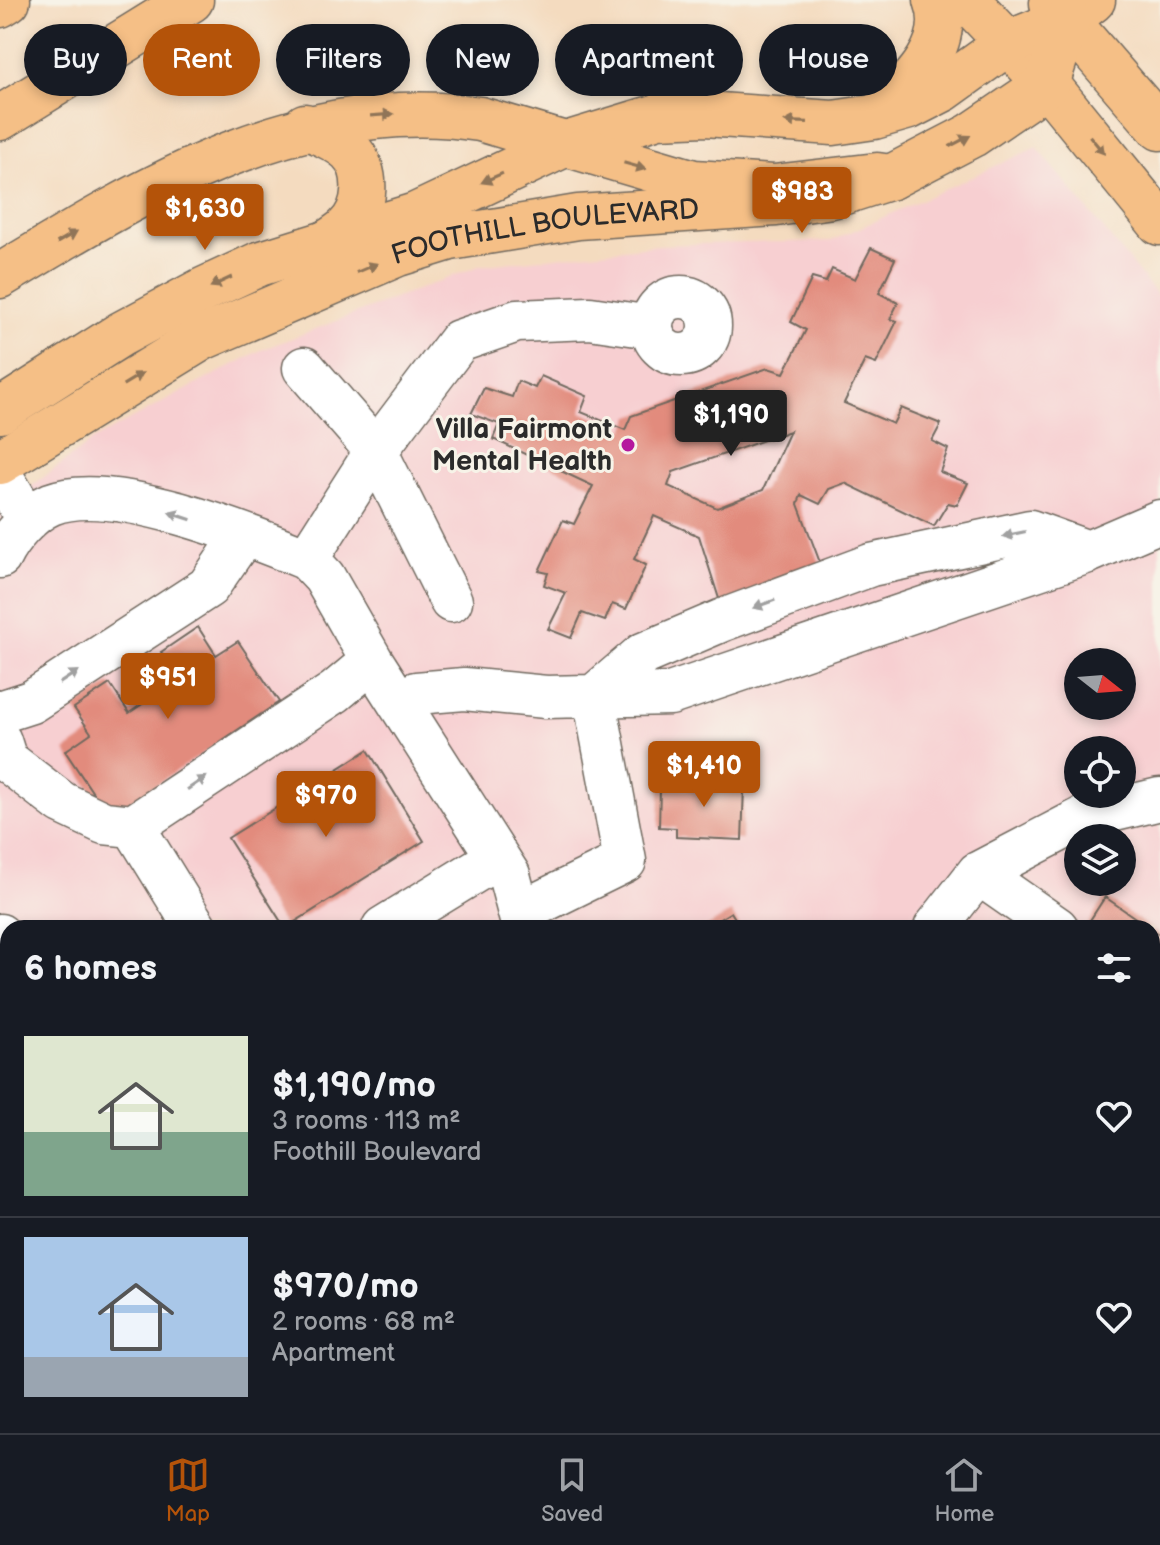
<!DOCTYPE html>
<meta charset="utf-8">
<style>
:root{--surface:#171b24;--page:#242831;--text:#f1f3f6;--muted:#9ea1a6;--line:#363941;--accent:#b45309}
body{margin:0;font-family:"Balsamiq Sans",sans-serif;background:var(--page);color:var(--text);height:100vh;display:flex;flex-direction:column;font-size:30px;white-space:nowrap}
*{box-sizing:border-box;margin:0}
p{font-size:26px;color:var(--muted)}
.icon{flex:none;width:44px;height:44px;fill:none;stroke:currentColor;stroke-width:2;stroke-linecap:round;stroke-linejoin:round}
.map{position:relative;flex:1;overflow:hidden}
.side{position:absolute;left:0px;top:920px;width:1160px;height:514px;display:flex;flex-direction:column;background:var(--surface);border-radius:24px 24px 0 0;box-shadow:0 4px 12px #0003}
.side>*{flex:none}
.banner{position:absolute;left:24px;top:24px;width:1112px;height:72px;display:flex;gap:16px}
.needle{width:52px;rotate:107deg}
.buttons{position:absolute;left:1064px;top:648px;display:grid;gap:16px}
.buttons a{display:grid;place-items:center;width:72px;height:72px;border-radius:50%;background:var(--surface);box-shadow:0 4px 12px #0003;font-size:40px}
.price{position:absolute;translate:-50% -68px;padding:0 18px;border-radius:8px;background:var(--accent);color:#fff;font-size:26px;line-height:52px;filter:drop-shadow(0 2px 4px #0008)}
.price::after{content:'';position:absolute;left:50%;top:48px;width:24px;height:18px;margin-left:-12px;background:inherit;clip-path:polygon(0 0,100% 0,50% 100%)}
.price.selected{background:#222;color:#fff}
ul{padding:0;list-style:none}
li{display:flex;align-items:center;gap:24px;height:200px;padding:0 24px}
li+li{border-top:2px solid var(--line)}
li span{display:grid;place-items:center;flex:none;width:224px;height:160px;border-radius:0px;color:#555}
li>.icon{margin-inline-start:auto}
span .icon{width:96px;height:96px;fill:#fffc;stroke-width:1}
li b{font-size:34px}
h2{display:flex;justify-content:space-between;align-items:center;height:96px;padding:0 24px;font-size:34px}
.pill{padding:0 28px;border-radius:36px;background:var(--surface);box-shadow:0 4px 12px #0003;font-size:28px;line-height:72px}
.pill.selected{background:var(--accent);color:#fff}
.menu{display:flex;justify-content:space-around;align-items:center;height:112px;border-top:2px solid var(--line);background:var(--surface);font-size:22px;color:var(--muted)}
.menu a{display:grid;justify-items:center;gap:4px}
.menu .selected{color:var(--accent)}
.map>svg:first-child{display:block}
.built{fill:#f7cfd1;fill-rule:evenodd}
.building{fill:#e28b7d;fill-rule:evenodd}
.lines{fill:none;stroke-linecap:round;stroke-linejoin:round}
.minor-casing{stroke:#71695f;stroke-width:45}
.major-casing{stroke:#71695f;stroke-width:47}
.highway-casing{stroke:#71695f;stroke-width:47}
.minor{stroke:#fff;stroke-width:42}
.major{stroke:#f5bf86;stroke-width:44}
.highway{stroke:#f5bf86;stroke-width:44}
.oneway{fill:#907558}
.oneway2{fill:#a0a0a0}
.poi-dot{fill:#b5179e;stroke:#f7f3e8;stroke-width:3}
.labels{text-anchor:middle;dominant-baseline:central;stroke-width:6;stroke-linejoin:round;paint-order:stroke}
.street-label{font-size:28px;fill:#2b2b2b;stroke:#f7f3e8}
.poi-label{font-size:28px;font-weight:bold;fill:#2b2b2b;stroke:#f7f3e8;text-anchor:end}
</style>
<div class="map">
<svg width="1160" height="1433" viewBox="0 0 1160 1433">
<rect width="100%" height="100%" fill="#f7f3e8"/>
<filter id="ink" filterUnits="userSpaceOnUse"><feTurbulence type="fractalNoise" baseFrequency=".0125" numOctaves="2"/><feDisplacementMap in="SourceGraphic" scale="16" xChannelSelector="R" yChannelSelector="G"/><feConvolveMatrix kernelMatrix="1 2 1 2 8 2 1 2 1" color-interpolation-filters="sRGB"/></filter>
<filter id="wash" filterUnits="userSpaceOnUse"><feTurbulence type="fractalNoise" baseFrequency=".006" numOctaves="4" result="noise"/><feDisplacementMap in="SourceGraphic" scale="32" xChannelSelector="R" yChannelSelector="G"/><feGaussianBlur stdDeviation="1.8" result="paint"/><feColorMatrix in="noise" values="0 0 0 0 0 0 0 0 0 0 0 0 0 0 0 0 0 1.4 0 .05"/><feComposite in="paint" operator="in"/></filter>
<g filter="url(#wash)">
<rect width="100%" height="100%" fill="#f4dbbf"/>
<path class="built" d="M1037,147L1160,299V1433H0V510L96,438L261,350L479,266L659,245L831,241ZM1078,662H1122V706H1078ZM1078,750H1122V794H1078ZM1078,838H1122V882H1078ZM8,928H1152V1426H8Z"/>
<g id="blocks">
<path class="building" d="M871,248L895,259L879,293L898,303L890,319L897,321L876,364L865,360L844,403L893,424L901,408L941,424L932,441L948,449L940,472L968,483L957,505L948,503L934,526L845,483L829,489L820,504L801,495L798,504L822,568L721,605L699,536L654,516L634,559L646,565L626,609L612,604L605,621L582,613L571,638L548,629L566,593L544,585L548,573L539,571L563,520L574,524L593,486L493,439L499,424L471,414L484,388L512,397L518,381L535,388L541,376L587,396L581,412L625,430L631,416L768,368L784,373L806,330L791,322L812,278L826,282L832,269L855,279ZM790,431L763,490L717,508L668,486L673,472Z
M198,627L216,655L238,641L279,702L109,817L65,751L91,733L74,708L110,684L129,713L179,679L161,652Z
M368,750L424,841L285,928L228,838Z
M693,773L721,774V786L744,787L742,840L676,837V828L659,827L660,788L692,789Z
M1105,897L1150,928H1085Z
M731,912L741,928H705Z
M1152,930L1160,935V1142L1152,1137Z
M17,1426H203L207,1433H5Z
M410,1426H533L532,1433H425Z
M604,1426H699L701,1433H633Z
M743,1426H777L808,1427L807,1433H743Z"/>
</g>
</g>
<g filter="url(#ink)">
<use href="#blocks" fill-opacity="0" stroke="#71695f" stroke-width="2"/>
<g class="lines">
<defs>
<path id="minor" d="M652 326a29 29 0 1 1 58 0a29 29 0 1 1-58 0Z
M304,368L376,451L451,601
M0,474L28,520
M0,557C9,538 30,513 51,504C111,480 248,535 307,559L324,577L372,661L509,875L523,928
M307,559L376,451L459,341L517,321L590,318L651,327
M400,703L416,693L464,689L546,697L670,694L1088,552L1160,521
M0,712L31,702L208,587L243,536
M0,741L6,760L62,803L104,823L133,826L335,692L372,661
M133,826L196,928
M978,873L1057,928
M519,913L625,861L594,696L643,654L723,620L871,565L1030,531L1088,552
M383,928L497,858
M935,928L978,873L1085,817L1160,799
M0,935L8,949
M0,1015L8,1009
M0,1127L8,1122
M0,1380L8,1375
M376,1426L380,1433
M838,1426L842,1433"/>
<g id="major">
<path d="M967,0L1047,84L1160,223"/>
<path d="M1052,3L1160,128"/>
<path d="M885,108C914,82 953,43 936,0"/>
<path d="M0,411L121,334L203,290L259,264L416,215L566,144L658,116L705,114L833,123L874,117L909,107L944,89L1008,43L1068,19L1093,0"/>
<path id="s1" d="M0,462L202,338L398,254L450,238L578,217L776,204L832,196L891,177L972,135L1047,84L1068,19"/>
</g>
<path id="highway" d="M0,5L8,0
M0,118L191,0
M305,126C320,133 337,139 349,150C370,170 367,210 346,229C338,236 329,241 321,247
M0,276C145,188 304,92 480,119L694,182L774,187L877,175L891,177"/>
</defs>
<use href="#minor" class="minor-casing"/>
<use href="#major" class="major-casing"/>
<use href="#highway" class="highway-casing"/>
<use href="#minor" class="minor"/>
<use href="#major" class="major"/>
<use href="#highway" class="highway"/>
</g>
<defs><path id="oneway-solid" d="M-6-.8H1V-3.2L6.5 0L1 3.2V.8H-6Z" transform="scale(2)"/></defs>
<g class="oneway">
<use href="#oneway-solid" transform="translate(382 115) rotate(-4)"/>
<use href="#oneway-solid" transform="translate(796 122) rotate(-178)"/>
<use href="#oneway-solid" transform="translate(960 141) rotate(-28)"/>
<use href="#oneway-solid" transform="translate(1097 145) rotate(51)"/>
<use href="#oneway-solid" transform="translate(635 166) rotate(16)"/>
<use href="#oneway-solid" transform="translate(492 178) rotate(156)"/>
<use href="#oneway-solid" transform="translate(67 237) rotate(-30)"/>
<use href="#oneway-solid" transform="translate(367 268) rotate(-23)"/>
<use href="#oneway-solid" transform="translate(221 282) rotate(155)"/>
<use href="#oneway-solid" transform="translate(133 379) rotate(-31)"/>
</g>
<g class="oneway2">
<use href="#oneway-solid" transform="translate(180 516) rotate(-162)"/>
<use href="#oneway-solid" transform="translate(1014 534) rotate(168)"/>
<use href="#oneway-solid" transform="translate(764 604) rotate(160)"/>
<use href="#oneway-solid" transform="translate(69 677) rotate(-33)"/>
<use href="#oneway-solid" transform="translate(197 783) rotate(-34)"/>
</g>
</g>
<circle class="poi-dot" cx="628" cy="445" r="8"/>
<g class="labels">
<g class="street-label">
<text stroke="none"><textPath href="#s1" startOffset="600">FOOTHILL BOULEVARD</textPath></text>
</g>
<g class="poi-label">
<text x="612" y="429">Villa Fairmont<tspan x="612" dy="32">Mental Health</tspan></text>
</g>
</g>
</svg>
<div class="buttons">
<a><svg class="needle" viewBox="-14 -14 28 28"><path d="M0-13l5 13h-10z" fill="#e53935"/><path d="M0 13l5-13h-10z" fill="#9ea1a6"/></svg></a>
<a><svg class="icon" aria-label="locate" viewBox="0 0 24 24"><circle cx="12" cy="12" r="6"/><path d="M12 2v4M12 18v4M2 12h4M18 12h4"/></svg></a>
<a><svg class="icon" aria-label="layers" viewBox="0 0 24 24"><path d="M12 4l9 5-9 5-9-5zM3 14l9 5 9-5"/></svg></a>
</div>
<b class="price" style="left:802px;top:235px">$983</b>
<b class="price" style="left:205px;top:252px">$1,630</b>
<b class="price selected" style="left:731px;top:458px">$1,190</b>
<b class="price" style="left:168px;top:721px">$951</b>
<b class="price" style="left:704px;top:809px">$1,410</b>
<b class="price" style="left:326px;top:839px">$970</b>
<div class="banner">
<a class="pill">Buy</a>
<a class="pill selected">Rent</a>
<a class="pill">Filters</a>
<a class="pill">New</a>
<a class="pill">Apartment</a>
<a class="pill">House</a>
</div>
<section class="side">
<h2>6 homes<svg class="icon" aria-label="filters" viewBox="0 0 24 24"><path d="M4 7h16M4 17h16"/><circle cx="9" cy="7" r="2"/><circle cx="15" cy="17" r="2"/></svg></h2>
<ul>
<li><span style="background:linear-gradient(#dfe7d0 60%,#7fa58c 0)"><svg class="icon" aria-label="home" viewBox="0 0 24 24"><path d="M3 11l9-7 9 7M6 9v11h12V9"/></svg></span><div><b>$1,190/mo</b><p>3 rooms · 113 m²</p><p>Foothill Boulevard</p></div><svg class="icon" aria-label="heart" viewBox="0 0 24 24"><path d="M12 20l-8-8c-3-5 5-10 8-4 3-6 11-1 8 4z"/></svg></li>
<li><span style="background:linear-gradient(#a9c7e8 75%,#9aa5b1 0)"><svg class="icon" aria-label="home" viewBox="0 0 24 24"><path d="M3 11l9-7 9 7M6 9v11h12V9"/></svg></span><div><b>$970/mo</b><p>2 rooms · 68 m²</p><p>Apartment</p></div><svg class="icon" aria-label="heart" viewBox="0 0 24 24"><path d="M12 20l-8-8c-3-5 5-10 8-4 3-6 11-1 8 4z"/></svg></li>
</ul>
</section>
</div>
<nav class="menu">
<a class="selected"><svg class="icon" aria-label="map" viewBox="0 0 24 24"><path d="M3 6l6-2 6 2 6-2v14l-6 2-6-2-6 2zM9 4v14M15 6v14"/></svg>Map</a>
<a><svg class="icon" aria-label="saved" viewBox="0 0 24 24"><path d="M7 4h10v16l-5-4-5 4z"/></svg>Saved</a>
<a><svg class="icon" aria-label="home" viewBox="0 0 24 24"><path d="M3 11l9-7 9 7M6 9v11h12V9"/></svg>Home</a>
</nav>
